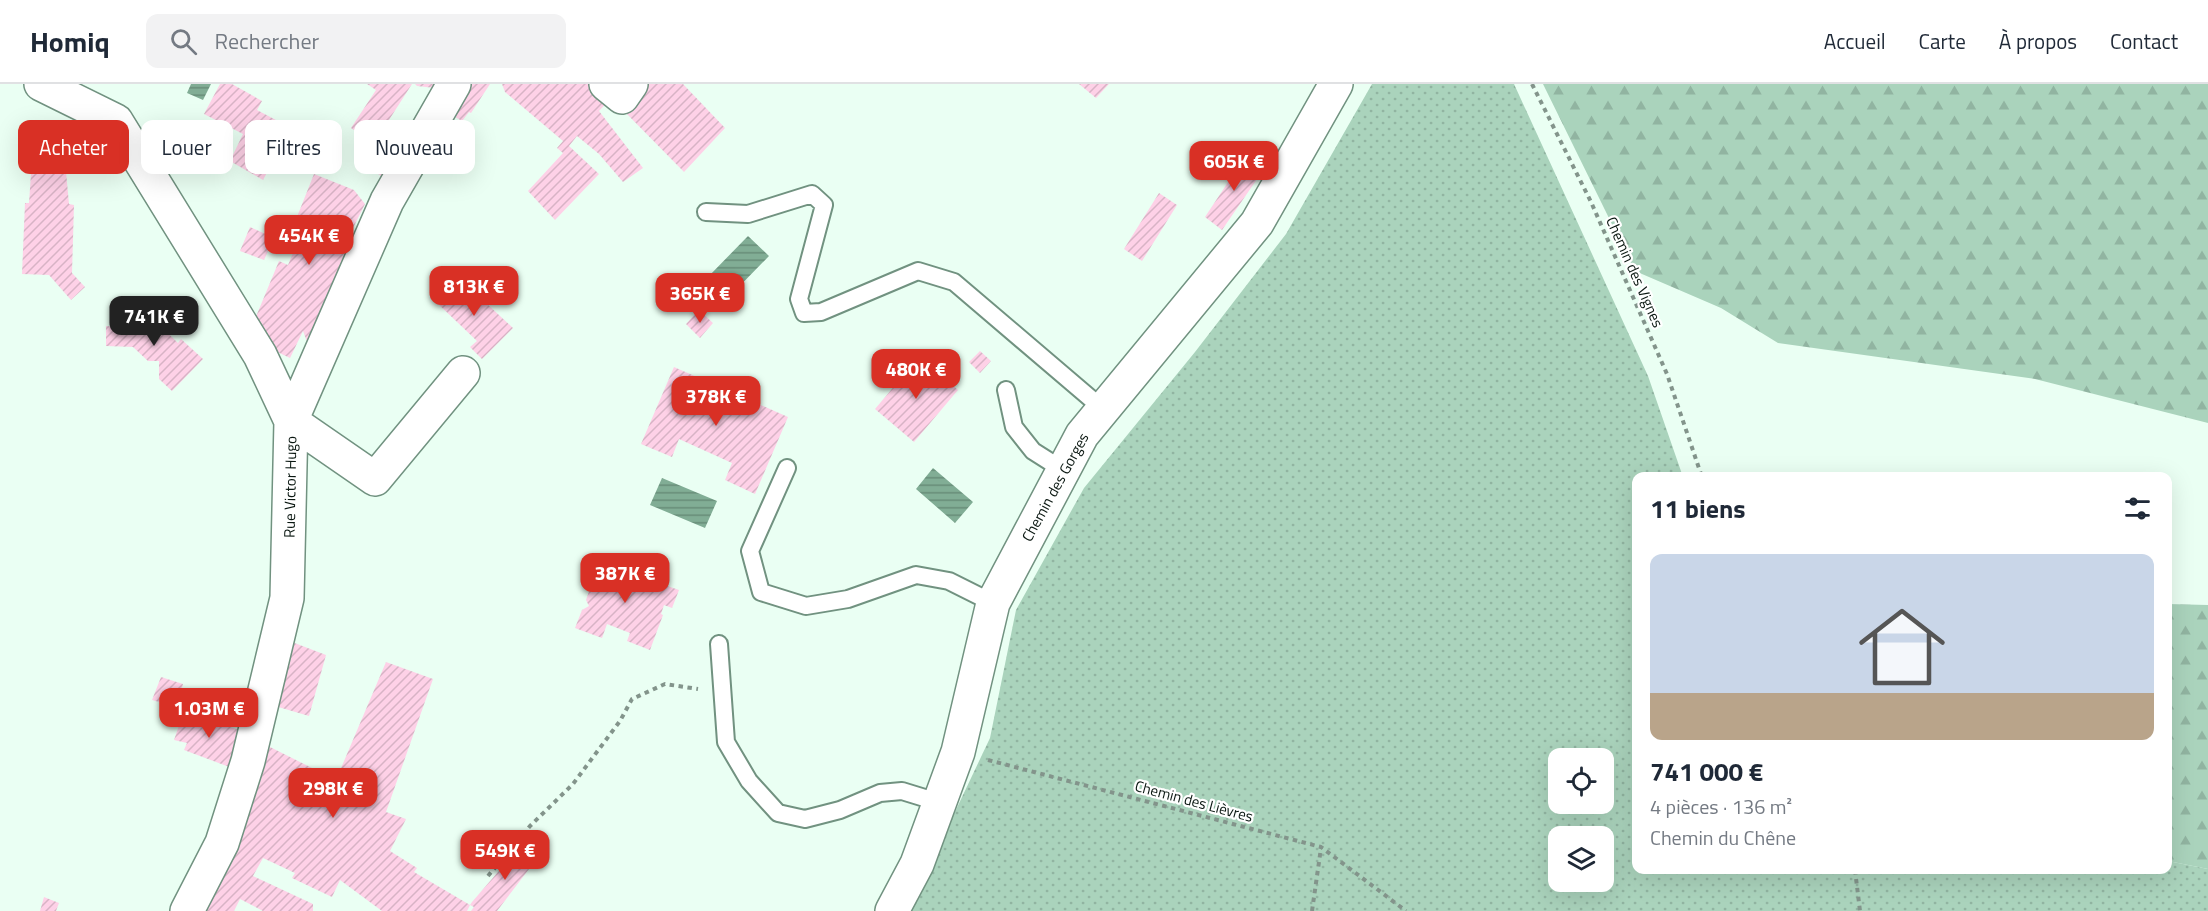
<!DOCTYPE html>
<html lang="fr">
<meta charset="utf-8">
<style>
:root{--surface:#fff;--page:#f2f2f3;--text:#1f2937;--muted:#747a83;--line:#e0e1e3;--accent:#d93025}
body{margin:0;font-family:"Titillium Web",sans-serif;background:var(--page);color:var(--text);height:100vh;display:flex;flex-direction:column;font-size:22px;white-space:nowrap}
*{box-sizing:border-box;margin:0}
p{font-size:20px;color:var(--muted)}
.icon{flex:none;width:33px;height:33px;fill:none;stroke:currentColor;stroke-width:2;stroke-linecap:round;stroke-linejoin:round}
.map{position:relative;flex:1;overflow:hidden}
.details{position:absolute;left:1632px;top:388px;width:540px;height:402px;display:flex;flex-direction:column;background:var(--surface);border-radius:12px;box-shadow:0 6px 24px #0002}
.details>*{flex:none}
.top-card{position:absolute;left:18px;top:36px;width:570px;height:54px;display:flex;gap:12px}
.fabs{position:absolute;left:1548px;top:664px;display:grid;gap:12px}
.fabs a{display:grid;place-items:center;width:66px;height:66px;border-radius:12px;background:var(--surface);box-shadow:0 6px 24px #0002;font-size:30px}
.price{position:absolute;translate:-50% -51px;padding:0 14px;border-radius:12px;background:var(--accent);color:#fff;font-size:20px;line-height:39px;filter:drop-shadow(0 2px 3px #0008)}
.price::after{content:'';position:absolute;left:50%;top:36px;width:18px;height:14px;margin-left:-9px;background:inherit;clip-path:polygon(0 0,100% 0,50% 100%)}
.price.on{background:#222;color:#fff}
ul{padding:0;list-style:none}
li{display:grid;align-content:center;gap:12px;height:318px;padding:0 18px}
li+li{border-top:2px solid var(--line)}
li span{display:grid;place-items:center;height:186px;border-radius:12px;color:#555}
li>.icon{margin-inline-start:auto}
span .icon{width:108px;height:108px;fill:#fffc;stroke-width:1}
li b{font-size:26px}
h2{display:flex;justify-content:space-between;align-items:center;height:72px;padding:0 18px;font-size:26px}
.tag{padding:0 21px;border-radius:12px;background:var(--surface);box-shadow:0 6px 24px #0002;font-size:21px;line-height:54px}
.tag.on{background:var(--accent);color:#fff}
header{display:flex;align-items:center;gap:36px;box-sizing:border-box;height:84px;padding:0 30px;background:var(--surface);border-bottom:2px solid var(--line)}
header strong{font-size:28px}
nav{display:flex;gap:33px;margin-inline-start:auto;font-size:21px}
.search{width:420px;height:54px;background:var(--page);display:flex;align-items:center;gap:15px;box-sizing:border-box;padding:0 21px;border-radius:12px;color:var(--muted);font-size:22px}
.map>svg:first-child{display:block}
.green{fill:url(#green-dots);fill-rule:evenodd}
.forest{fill:url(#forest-firs)}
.water{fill:url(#water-rules)}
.building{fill:url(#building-hatch)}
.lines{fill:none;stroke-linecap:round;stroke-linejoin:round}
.service-casing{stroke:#719280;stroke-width:20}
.minor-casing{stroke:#719280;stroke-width:36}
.path{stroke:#83948b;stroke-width:4;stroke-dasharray:4.5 4.5;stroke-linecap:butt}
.service{stroke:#fff;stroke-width:16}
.minor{stroke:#fff;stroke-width:33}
.labels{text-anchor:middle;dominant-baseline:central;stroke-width:4.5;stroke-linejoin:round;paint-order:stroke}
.street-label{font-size:15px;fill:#0a1711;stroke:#fff}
</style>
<header>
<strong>Homiq</strong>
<div class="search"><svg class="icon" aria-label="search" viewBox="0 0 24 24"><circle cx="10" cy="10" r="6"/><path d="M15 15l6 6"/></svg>Rechercher</div>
<nav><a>Accueil</a><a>Carte</a><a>À propos</a><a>Contact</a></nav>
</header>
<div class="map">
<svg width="2208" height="827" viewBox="0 0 2208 827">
<defs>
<pattern id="green-dots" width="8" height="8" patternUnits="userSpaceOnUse" patternTransform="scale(1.5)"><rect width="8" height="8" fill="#aad3bc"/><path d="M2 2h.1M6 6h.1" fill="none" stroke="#91b4a1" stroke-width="1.8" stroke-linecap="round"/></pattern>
<pattern id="forest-firs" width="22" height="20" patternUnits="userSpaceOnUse" patternTransform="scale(1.5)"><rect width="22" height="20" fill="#aad3bc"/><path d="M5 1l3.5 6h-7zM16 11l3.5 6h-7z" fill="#91b4a1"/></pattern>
<pattern id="water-rules" width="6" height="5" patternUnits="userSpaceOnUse" patternTransform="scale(1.5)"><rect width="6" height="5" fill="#81ad95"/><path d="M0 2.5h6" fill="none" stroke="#688c78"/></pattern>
<pattern id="building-hatch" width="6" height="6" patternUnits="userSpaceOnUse" patternTransform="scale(1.5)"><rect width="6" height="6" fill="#fed1e7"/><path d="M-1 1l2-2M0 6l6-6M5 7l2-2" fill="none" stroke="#d8b3c5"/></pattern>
</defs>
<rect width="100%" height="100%" fill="#eafff3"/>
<path class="green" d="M1372,0H1514L1648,292L1683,393H1636V786H2168V777L2208,785V827H908L990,654L1016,526L1084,404L1195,268L1286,150ZM1558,675H1604V720H1558ZM1558,753H1604V798H1558Z"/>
<path class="forest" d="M1543,0H2208V339L2035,295L1778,259L1721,224L1635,187Z
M2168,520L2208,521V785L2168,777Z"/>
<path class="water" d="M191,0H211L203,16L187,9Z
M748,152L769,172L728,214L707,194Z
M933,384L973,418L955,439L916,405Z
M662,394L717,417L705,444L650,421Z"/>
<path class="building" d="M220,0H232L262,17L257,26L291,44L263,96L230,77L243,50L204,30Z
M367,0H412L387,39L403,56L381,92L360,76L371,58L351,44L376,6Z
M415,0H438L435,4L417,2Z
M461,0H490L471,29L469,28L462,37L445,27Z
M502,0H593L611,14L599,27L643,84L623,98L599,70L577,52L569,62L599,90L555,136L528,107L563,69L557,64L563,57L505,8Z
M649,0H683L725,44L684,88L624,27Z
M1079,0H1109L1096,14Z
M1246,71L1264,85L1222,146L1205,133Z
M32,75L65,77L69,120L74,121L72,189L85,203L71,216L49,191L22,190L25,119H29Z
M314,90L354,106L365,120L343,164L346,165L309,263L303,247L290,274L269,264L255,235L279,177L288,181L302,147L293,143Z
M1159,109L1177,121L1142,177L1124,165Z
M250,143L274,154L264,176L240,167Z
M458,193L513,244L482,275L470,263L477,257L435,217Z
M699,226L713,239L700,254L686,240Z
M120,229L148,230L178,259L181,255L203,275L172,307L159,295V277H148L133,263L106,262V242L119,243Z
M980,267L991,277L980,289L969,278Z
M919,273L958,306L914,358L875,325Z
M674,283L788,333L755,410L725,396L732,379L679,355L672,373L641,360Z
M619,479L652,491L650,496L679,506L672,524L664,521L661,530L663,531L650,566L627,557L630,549L607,540L602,554L575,544L582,526L589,522L586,516L592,499L586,496L592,480L615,488Z
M292,558L326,571L309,632L275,622Z
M386,578L433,595L386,728L406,735L390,767L417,784L414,788L470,821L467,827H382L340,796L332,813L292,794L295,789L263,774L253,792L313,820V827H263L240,815L234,827H200L266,661L336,696Z
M161,593L183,600L177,623L152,616Z
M184,627L242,647L232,684L184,666L187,659L174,656Z
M523,759L539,772L497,827H471L474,823L470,821L472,818Z
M44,813L59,819L56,827H40Z"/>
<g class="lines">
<defs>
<path id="service" d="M706,128L748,130L812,110L824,121L799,215L804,229L821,228L918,187L954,198L1103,325
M1006,306L1014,343L1033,367L1063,386
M787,384L750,467L761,508L806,522L848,515L916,491L949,497L993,519
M719,560L726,658L749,697L778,729L805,735L840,726L880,709L902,707L941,719"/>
<path id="minor" d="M41,0L116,37L260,271L291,337L375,395L463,289
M606,0L622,13L631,0
M187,827L222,759L248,677L287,514L291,337L387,117L454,0
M892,827L917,780L958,668L993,519L1082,351L1257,139L1336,0"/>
</defs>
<use href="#service" class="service-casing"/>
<use href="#minor" class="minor-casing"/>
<path class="path" d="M1532,0L1591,118L1667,290L1702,393
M988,676L1321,763L1406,827
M1855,786L1860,827
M488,792L530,742L573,700L620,637L632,615L665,600L698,605
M1312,827L1321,764"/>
<use href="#service" class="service"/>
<use href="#minor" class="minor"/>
</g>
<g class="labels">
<g class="street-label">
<text transform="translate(1635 188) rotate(66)">Chemin des Vignes</text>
<text transform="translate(290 403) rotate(-89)">Rue Victor Hugo</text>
<text transform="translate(1055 403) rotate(-61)">Chemin des Gorges</text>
<text transform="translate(1194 717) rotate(15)">Chemin des Lièvres</text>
</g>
</g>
</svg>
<div class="fabs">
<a><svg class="icon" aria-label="locate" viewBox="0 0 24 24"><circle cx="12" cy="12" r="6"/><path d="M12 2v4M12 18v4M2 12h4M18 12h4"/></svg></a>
<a><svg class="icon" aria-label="layers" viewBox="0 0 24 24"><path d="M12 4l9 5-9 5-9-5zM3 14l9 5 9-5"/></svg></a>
</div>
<b class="price" style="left:1234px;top:108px">605K €</b>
<b class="price" style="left:309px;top:182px">454K €</b>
<b class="price" style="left:474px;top:233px">813K €</b>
<b class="price" style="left:700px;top:240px">365K €</b>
<b class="price on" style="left:154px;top:263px">741K €</b>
<b class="price" style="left:916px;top:316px">480K €</b>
<b class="price" style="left:716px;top:343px">378K €</b>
<b class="price" style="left:625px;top:520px">387K €</b>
<b class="price" style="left:209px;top:655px">1.03M €</b>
<b class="price" style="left:333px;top:735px">298K €</b>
<b class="price" style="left:505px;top:797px">549K €</b>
<div class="top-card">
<a class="tag on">Acheter</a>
<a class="tag">Louer</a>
<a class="tag">Filtres</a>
<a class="tag">Nouveau</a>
</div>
<section class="details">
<h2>11 biens<svg class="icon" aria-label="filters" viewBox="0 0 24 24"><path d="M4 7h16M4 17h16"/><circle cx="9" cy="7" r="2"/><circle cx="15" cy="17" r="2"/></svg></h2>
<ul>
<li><span style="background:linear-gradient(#c9d6e8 75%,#b9a48a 0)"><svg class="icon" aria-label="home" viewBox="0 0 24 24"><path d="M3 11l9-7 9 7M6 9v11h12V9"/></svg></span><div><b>741 000 €</b><p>4 pièces · 136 m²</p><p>Chemin du Chêne</p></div></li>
</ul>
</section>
</div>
